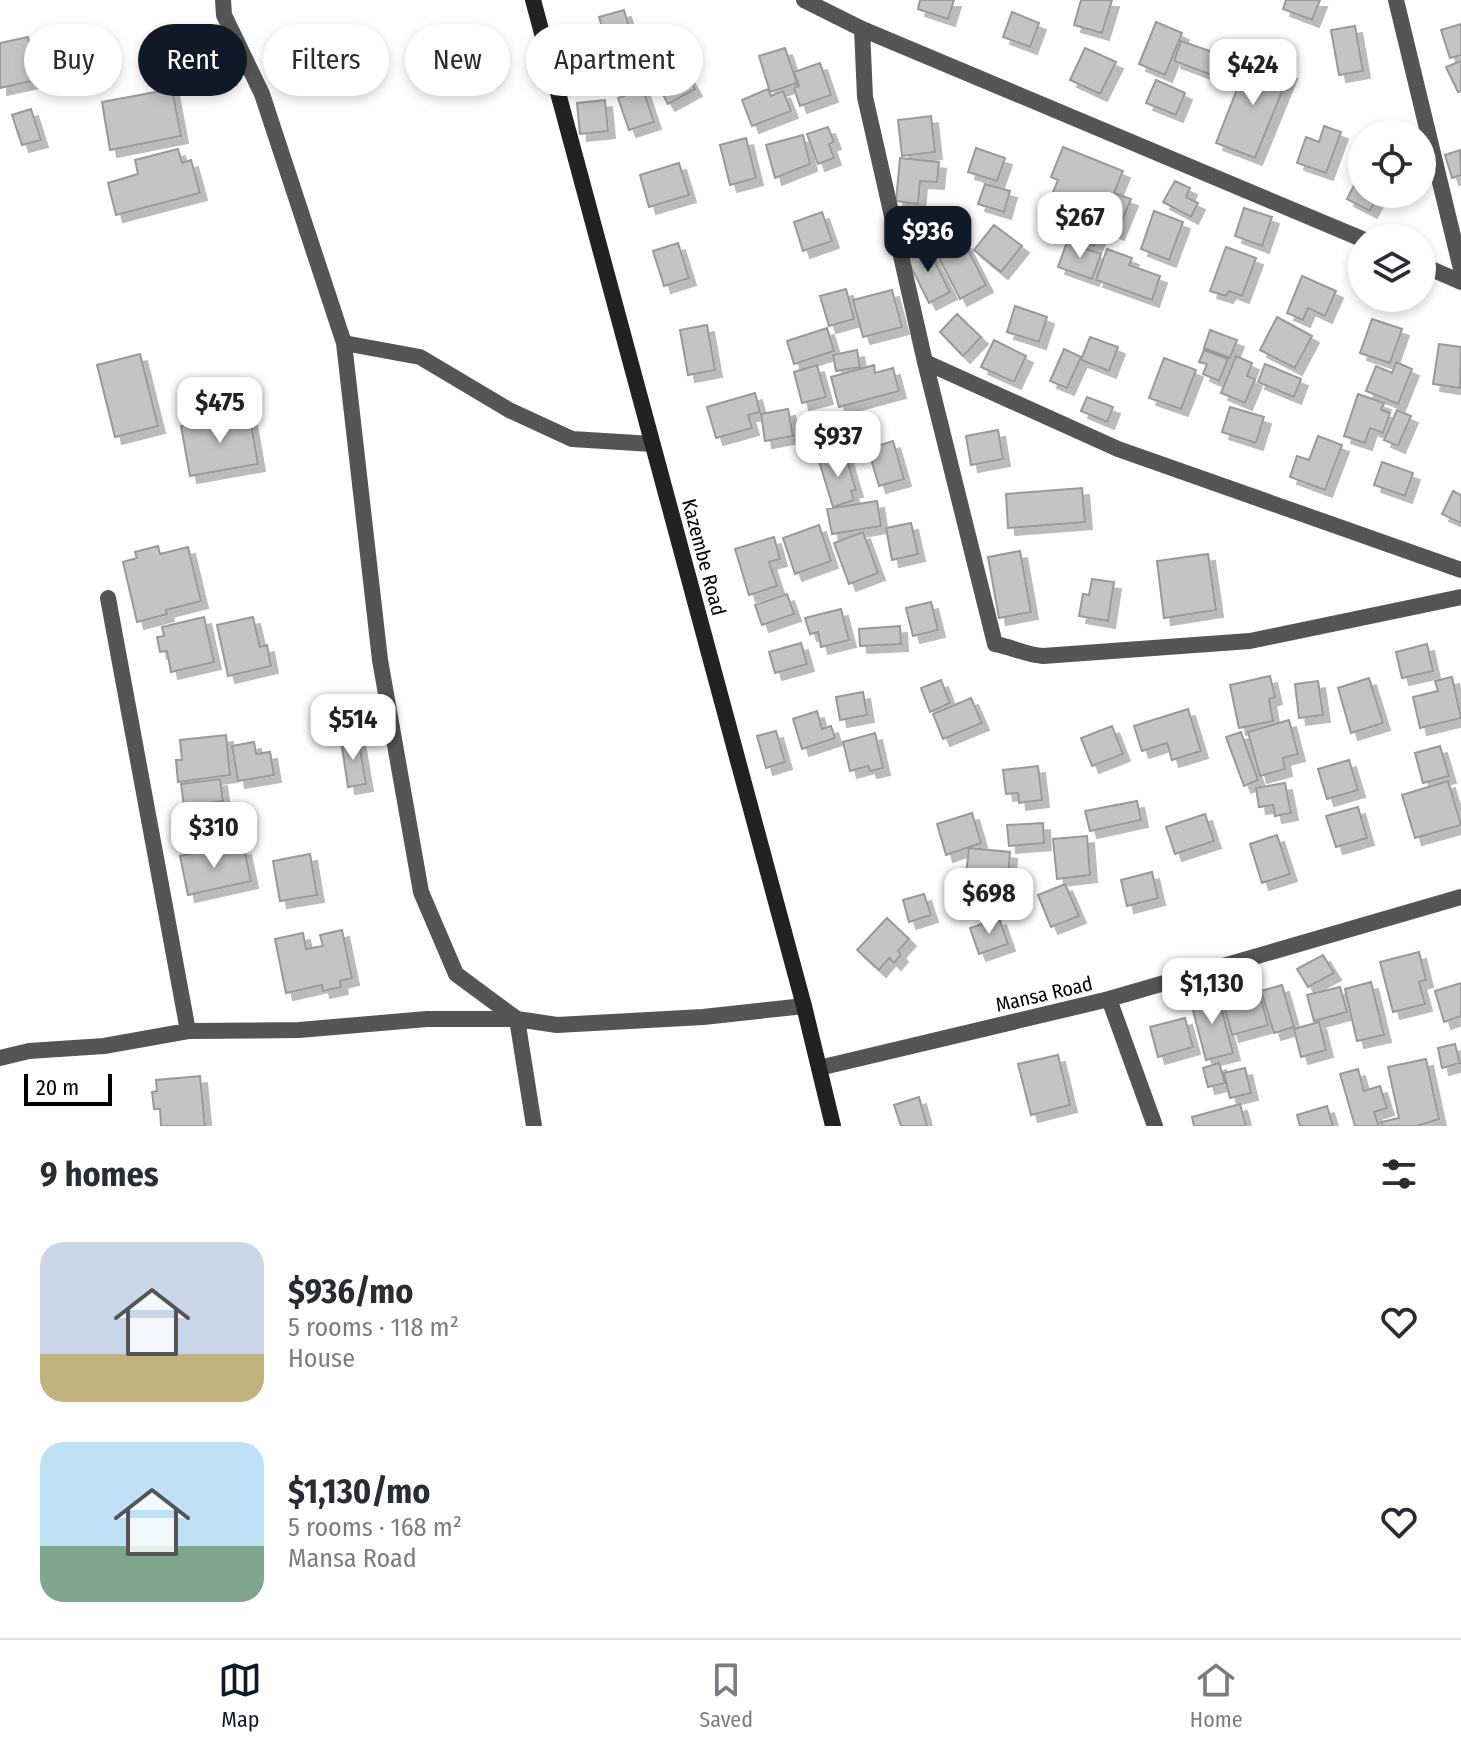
<!DOCTYPE html>
<meta charset="utf-8">
<style>
:root{--surface:#fff;--page:#f2f2f3;--text:#2b2b33;--muted:#7c7c81;--line:#e1e1e2;--accent:#111827}
body{margin:0;font-family:"Fira Sans Condensed",sans-serif;background:var(--page);color:var(--text);height:100vh;display:flex;flex-direction:column;font-size:30px;white-space:nowrap}
*{box-sizing:border-box;margin:0}
p{font-size:26px;color:var(--muted)}
.icon{flex:none;width:44px;height:44px;fill:none;stroke:currentColor;stroke-width:2;stroke-linecap:round;stroke-linejoin:round}
.map{position:relative;height:1126px;overflow:hidden}
.sheet{display:flex;flex-direction:column;background:var(--surface);flex:1}
.sheet>*{flex:none}
.top-card{position:absolute;left:24px;top:24px;width:800px;height:72px;display:flex;gap:16px}
.controls{position:absolute;left:1348px;top:120px;display:grid;gap:16px}
.controls a{display:grid;place-items:center;width:88px;height:88px;border-radius:50%;background:var(--surface);box-shadow:0 4px 12px #0003;font-size:40px}
.scale{position:absolute;left:24px;bottom:20px;width:88px;box-sizing:border-box;padding-left:8px;border:4px solid #000;border-top:0;font-size:22px;line-height:28px;white-space:nowrap;color:#000;-webkit-text-stroke:6px #fff;paint-order:stroke}
.price{position:absolute;translate:-50% -68px;padding:0 18px;border-radius:16px;background:#fff;color:#222;font-size:26px;line-height:52px;filter:drop-shadow(0 2px 4px #0008)}
.price::after{content:'';position:absolute;left:50%;top:48px;width:24px;height:18px;margin-left:-12px;background:inherit;clip-path:polygon(0 0,100% 0,50% 100%)}
.price.active{background:var(--accent);color:#fff}
ul{padding:0;list-style:none}
li{display:flex;align-items:center;gap:24px;height:200px;padding:0 40px}
li span{display:grid;place-items:center;flex:none;width:224px;height:160px;border-radius:24px;color:#555}
li>.icon{margin-inline-start:auto}
span .icon{width:96px;height:96px;fill:#fffc;stroke-width:1}
li b{font-size:34px}
h2{display:flex;justify-content:space-between;align-items:center;height:96px;padding:0 40px;font-size:34px}
.tag{padding:0 28px;border-radius:36px;background:var(--surface);box-shadow:0 4px 12px #0003;font-size:28px;line-height:72px}
.tag.active{background:var(--accent);color:#fff}
.dock{display:flex;justify-content:space-around;align-items:center;height:112px;border-top:2px solid var(--line);background:var(--surface);font-size:22px;color:var(--muted)}
.dock a{display:grid;justify-items:center;gap:4px}
.dock .active{color:var(--accent)}
.map>svg:first-child{display:block}
.building{fill:#c4c4c4;stroke:#999;stroke-width:2;filter:url(#shadow)}
.lines{fill:none;stroke-linecap:round;stroke-linejoin:round}
.minor{stroke:#555;stroke-width:16}
.secondary{stroke:#222;stroke-width:16}
.labels{text-anchor:middle;dominant-baseline:central;stroke-width:8;stroke-linejoin:round;paint-order:stroke}
.street-label{font-size:20px;fill:#000;stroke:#fff}
</style>
<div class="map">
<svg width="1461" height="1126" viewBox="0 0 1461 1126">
<defs>
<filter id="shadow"><feDropShadow dx="7" dy="7" stdDeviation="0" flood-color="#0004"/></filter>
</defs>
<rect width="100%" height="100%" fill="#fff"/>
<path class="building" d="M920,0H954L948,19L918,9Z
M1081,0H1112L1102,33L1074,25Z
M1286,0H1320L1312,20L1283,9Z
M624,10L634,44L609,52L599,17Z
M1012,12L1039,23L1030,47L1003,37Z
M1156,22L1182,33L1165,75L1139,64Z
M1461,24V55L1450,58L1441,30Z
M1355,26L1363,71L1339,75L1331,30Z
M28,37L31,52L40,49L46,78L0,88V43Z
M184,38L192,65L172,71L164,44Z
M1181,41L1227,57L1220,78L1174,61Z
M785,48L797,83L770,92L759,56Z
M1085,48L1116,62L1100,94L1070,80Z
M1250,56L1290,72L1255,158L1216,143Z
M677,58L695,89L668,104L651,73Z
M1461,61V91L1458,92L1446,67Z
M820,63L831,95L800,106L794,88L799,86L794,72Z
M1156,80L1185,93L1176,115L1146,103Z
M172,89L181,136L110,150L102,102Z
M643,89L654,122L629,130L618,98Z
M768,89L771,96L783,91L791,111L752,126L742,100Z
M605,100L608,131L580,134L577,103Z
M31,109L41,140L22,145L12,115Z
M931,116L935,152L902,156L898,120Z
M1324,126L1341,132L1326,173L1297,163L1306,137L1319,142Z
M828,127L834,142L829,144L834,158L818,164L807,134Z
M803,135L810,164L775,178L766,145Z
M746,138L756,178L730,185L720,145Z
M1063,147L1123,171L1114,193L1131,199L1117,233L1103,227L1094,246L1040,224L1058,180L1051,177Z
M976,148L1005,158L997,181L968,172Z
M178,149L182,163L191,160L200,193L116,215L108,183L138,174L135,160Z
M1460,150L1461,175L1452,178L1445,155Z
M900,158L939,162L937,182L920,181L918,204L896,201Z
M679,163L689,195L649,207L640,175Z
M1362,170V194H1379L1370,211L1347,199Z
M1175,181L1190,188L1186,197L1198,203L1191,217L1163,202Z
M985,184L1010,191L1004,212L978,204Z
M1244,208L1272,217L1262,246L1235,236Z
M1154,211L1183,222L1169,260L1141,249Z
M822,212L832,241L803,251L794,222Z
M994,225L1022,246L1001,272L974,250Z
M964,242L986,285L960,299L938,256Z
M1067,242L1101,254L1092,279L1058,267Z
M678,243L689,278L664,286L653,251Z
M927,246L950,292L929,303L906,257Z
M1226,247L1256,258L1242,296L1229,291L1226,296L1210,291Z
M1107,249L1132,258L1129,265L1160,276L1152,300L1096,280Z
M1302,276L1336,291L1325,316L1308,308L1303,320L1287,313Z
M846,289L854,319L829,326L820,296Z
M892,290L902,327L863,337L853,300Z
M1015,306L1047,317L1039,342L1007,332Z
M957,314L981,337L963,356L940,332Z
M1277,317L1312,336L1295,368L1260,350Z
M1372,319L1402,329L1390,363L1360,353Z
M707,325L715,370L688,375L680,330Z
M827,328L834,351L794,364L787,341Z
M1210,330L1237,340L1230,358L1204,348Z
M1090,337L1118,347L1109,371L1081,360Z
M994,340L1026,356L1014,382L981,367Z
M1439,344L1461,347L1460,388L1433,384Z
M1064,349L1081,357L1067,388L1050,381Z
M857,350L860,367L836,371L833,355Z
M1204,350L1228,359L1219,381L1203,374L1207,364L1199,362Z
M140,354L158,426L115,437L97,365Z
M1236,356L1252,363L1247,376L1255,379L1245,403L1221,393Z
M1164,358L1196,370L1181,409L1149,398Z
M1396,362L1412,369L1398,404L1366,391L1376,366L1392,373Z
M1265,364L1301,379L1294,397L1258,382Z
M817,365L826,397L802,403L794,372Z
M874,365L875,373L893,368L899,391L839,407L831,377Z
M755,393L760,412L748,415L752,428L716,438L707,407Z
M1358,394L1384,403L1381,410L1390,413L1383,433L1370,428L1365,443L1344,436Z
M1087,397L1113,407L1107,422L1081,411Z
M1230,407L1264,417L1256,443L1222,432Z
M788,409L793,436L765,441L761,414Z
M1397,410L1411,416L1398,446L1384,440Z
M249,413L258,464L190,476L181,426Z
M998,430L1003,459L971,465L966,436Z
M1318,436L1342,445L1325,490L1290,477L1297,456L1309,460Z
M893,441L904,479L879,486L868,449Z
M845,453L856,490L851,491L854,500L833,507L819,461Z
M1382,462L1413,473L1405,496L1374,485Z
M1082,488L1085,522L1008,528L1006,494Z
M1453,491L1461,495V523L1442,514Z
M877,501L881,526L832,534L827,509Z
M911,523L918,554L892,560L886,528Z
M819,525L831,561L795,574L783,538Z
M863,532L878,573L849,584L834,543Z
M774,537L780,559L769,562L777,586L749,595L735,549Z
M158,546L160,554L188,547L201,601L166,610L167,614L137,622L123,562L137,558L135,552Z
M1020,551L1031,612L999,618L988,557Z
M1208,554L1216,610L1164,618L1157,561Z
M1092,579L1114,582L1108,621L1079,616L1083,594L1089,595Z
M787,594L794,614L762,625L755,605Z
M931,602L938,630L913,636L906,608Z
M841,609L849,640L821,647L818,632L810,634L805,618Z
M204,617L214,662L171,672L167,651L160,652L157,637L164,636L162,627Z
M253,617L260,647L267,645L271,666L228,676L217,625Z
M900,626L901,644L860,646L859,629Z
M801,643L807,664L775,673L769,652Z
M1427,644L1433,671L1402,678L1396,652Z
M1270,676L1275,697L1269,699L1273,721L1239,728L1230,685Z
M1452,677L1461,718L1420,728L1413,697L1438,691L1435,681Z
M1369,678L1383,723L1351,733L1338,688Z
M941,680L950,703L930,712L921,688Z
M1318,681L1323,715L1299,718L1295,684Z
M863,692L867,715L840,720L836,697Z
M971,698L982,723L943,739L933,714Z
M1188,709L1201,751L1172,760L1167,743L1142,751L1134,726Z
M817,711L822,729L831,726L835,738L802,749L793,719Z
M1289,720L1298,754L1283,758L1285,769L1260,776L1248,732Z
M1112,726L1123,754L1092,766L1081,738Z
M776,731L785,762L766,768L757,736Z
M1241,732L1258,780L1244,786L1226,737Z
M875,733L883,768L870,771L868,766L850,771L843,742Z
M226,735L230,775L178,782L176,760H182L180,740Z
M358,737L366,784L348,787L341,740Z
M254,742L256,754L270,752L274,775L238,781L232,746Z
M1440,746L1449,776L1423,783L1415,753Z
M1349,760L1358,790L1327,799L1318,769Z
M1038,766L1042,800L1019,803L1018,793L1006,794L1003,770Z
M220,779L223,801L184,806L181,784Z
M1448,781L1461,825L1415,838L1402,795Z
M1285,783L1291,813L1275,816L1273,805L1259,807L1256,788Z
M1137,801L1141,820L1090,831L1085,811Z
M1358,807L1367,838L1336,847L1326,816Z
M972,813L981,843L946,855L937,824Z
M1205,814L1214,841L1175,854L1166,827Z
M1043,823L1044,843L1009,846L1007,825Z
M1277,835L1290,874L1262,883L1250,844Z
M1087,836L1090,875L1057,879L1053,839Z
M244,848L251,881L188,895L180,856L206,850L207,856Z
M969,848L1010,852L1008,879L966,874Z
M310,854L317,895L280,901L273,861Z
M1152,872L1158,898L1127,906L1121,880Z
M1065,884L1079,916L1051,927L1038,895Z
M924,894L931,915L909,922L903,900Z
M887,918L909,939L898,951L901,955L894,963L889,958L879,970L857,950Z
M999,918L1008,944L979,954L970,928Z
M342,930L352,978L340,981L341,987L323,991L322,985L286,993L275,939L303,933L306,949L323,946L320,935Z
M1419,952L1426,980L1419,982L1425,1004L1393,1012L1380,962Z
M1323,955L1334,973L1308,987L1297,969Z
M1371,982L1384,1035L1357,1041L1345,989Z
M1461,983V1016L1444,1022L1435,991Z
M1282,985L1294,1027L1274,1033L1261,991Z
M1340,987L1347,1012L1314,1021L1307,995Z
M1217,992L1233,1053L1206,1060L1190,999Z
M1260,995L1268,1025L1232,1035L1224,1005Z
M1185,1018L1193,1047L1158,1057L1150,1027Z
M1319,1022L1326,1050L1301,1057L1294,1029Z
M1455,1044L1460,1063L1442,1068L1438,1048Z
M1058,1055L1070,1105L1031,1115L1018,1064Z
M1426,1059L1439,1119L1417,1126H1382L1381,1122L1399,1118L1388,1067Z
M1219,1063L1225,1083L1208,1087L1203,1068Z
M1245,1068L1251,1093L1230,1098L1224,1073Z
M1358,1069L1364,1091L1380,1086L1387,1108L1374,1112L1379,1126H1355L1340,1074Z
M200,1076L205,1126H161L160,1109H154L152,1092L157,1091L156,1080Z
M919,1097L927,1126H901L894,1105Z
M1240,1104L1246,1126H1194L1192,1117Z
M1327,1106L1333,1126H1300L1297,1115Z"/>
<g class="lines">
<path class="minor" d="M223,0L224,15L262,94L344,343L380,660L421,892L456,974L517,1019L534,1126
M804,0L862,29L1362,239
M1396,0L1461,269
M862,29L865,97L925,362L1118,449L1461,570
M1422,265L1461,282
M344,343L420,357L509,410L572,439L652,444
M925,362L995,644C1012,647 1027,655 1043,656L1250,641L1461,597
M108,598L188,1031
M1109,999L1155,1126
M0,1058L29,1051L104,1046L188,1031L299,1030L427,1019H517L557,1025L703,1017L804,1006
M819,1068L1109,999L1461,897"/>
<path class="secondary" d="M533,0L804,1006L833,1126"/>
</g>
<g class="labels">
<g class="street-label">
<text transform="translate(704 557) rotate(75)">Kazembe Road</text>
<text transform="translate(1044 994) rotate(-13)">Mansa Road</text>
</g>
</g>
</svg>
<div class="controls">
<a><svg class="icon" aria-label="locate" viewBox="0 0 24 24"><circle cx="12" cy="12" r="6"/><path d="M12 2v4M12 18v4M2 12h4M18 12h4"/></svg></a>
<a><svg class="icon" aria-label="layers" viewBox="0 0 24 24"><path d="M12 4l9 5-9 5-9-5zM3 14l9 5 9-5"/></svg></a>
</div>
<div class="scale">20 m</div>
<b class="price" style="left:1253px;top:107px">$424</b>
<b class="price" style="left:1080px;top:260px">$267</b>
<b class="price active" style="left:928px;top:274px">$936</b>
<b class="price" style="left:220px;top:445px">$475</b>
<b class="price" style="left:838px;top:479px">$937</b>
<b class="price" style="left:353px;top:762px">$514</b>
<b class="price" style="left:214px;top:870px">$310</b>
<b class="price" style="left:989px;top:936px">$698</b>
<b class="price" style="left:1212px;top:1026px">$1,130</b>
<div class="top-card">
<a class="tag">Buy</a>
<a class="tag active">Rent</a>
<a class="tag">Filters</a>
<a class="tag">New</a>
<a class="tag">Apartment</a>
</div>
</div>
<section class="sheet">
<h2>9 homes<svg class="icon" aria-label="filters" viewBox="0 0 24 24"><path d="M4 7h16M4 17h16"/><circle cx="9" cy="7" r="2"/><circle cx="15" cy="17" r="2"/></svg></h2>
<ul>
<li><span style="background:linear-gradient(#c9d6e8 70%,#c2b280 0)"><svg class="icon" aria-label="home" viewBox="0 0 24 24"><path d="M3 11l9-7 9 7M6 9v11h12V9"/></svg></span><div><b>$936/mo</b><p>5 rooms · 118 m²</p><p>House</p></div><svg class="icon" aria-label="heart" viewBox="0 0 24 24"><path d="M12 20l-8-8c-3-5 5-10 8-4 3-6 11-1 8 4z"/></svg></li>
<li><span style="background:linear-gradient(#bfe0f5 65%,#7fa58c 0)"><svg class="icon" aria-label="home" viewBox="0 0 24 24"><path d="M3 11l9-7 9 7M6 9v11h12V9"/></svg></span><div><b>$1,130/mo</b><p>5 rooms · 168 m²</p><p>Mansa Road</p></div><svg class="icon" aria-label="heart" viewBox="0 0 24 24"><path d="M12 20l-8-8c-3-5 5-10 8-4 3-6 11-1 8 4z"/></svg></li>
</ul>
</section>
<nav class="dock">
<a class="active"><svg class="icon" aria-label="map" viewBox="0 0 24 24"><path d="M3 6l6-2 6 2 6-2v14l-6 2-6-2-6 2zM9 4v14M15 6v14"/></svg>Map</a>
<a><svg class="icon" aria-label="saved" viewBox="0 0 24 24"><path d="M7 4h10v16l-5-4-5 4z"/></svg>Saved</a>
<a><svg class="icon" aria-label="home" viewBox="0 0 24 24"><path d="M3 11l9-7 9 7M6 9v11h12V9"/></svg>Home</a>
</nav>
